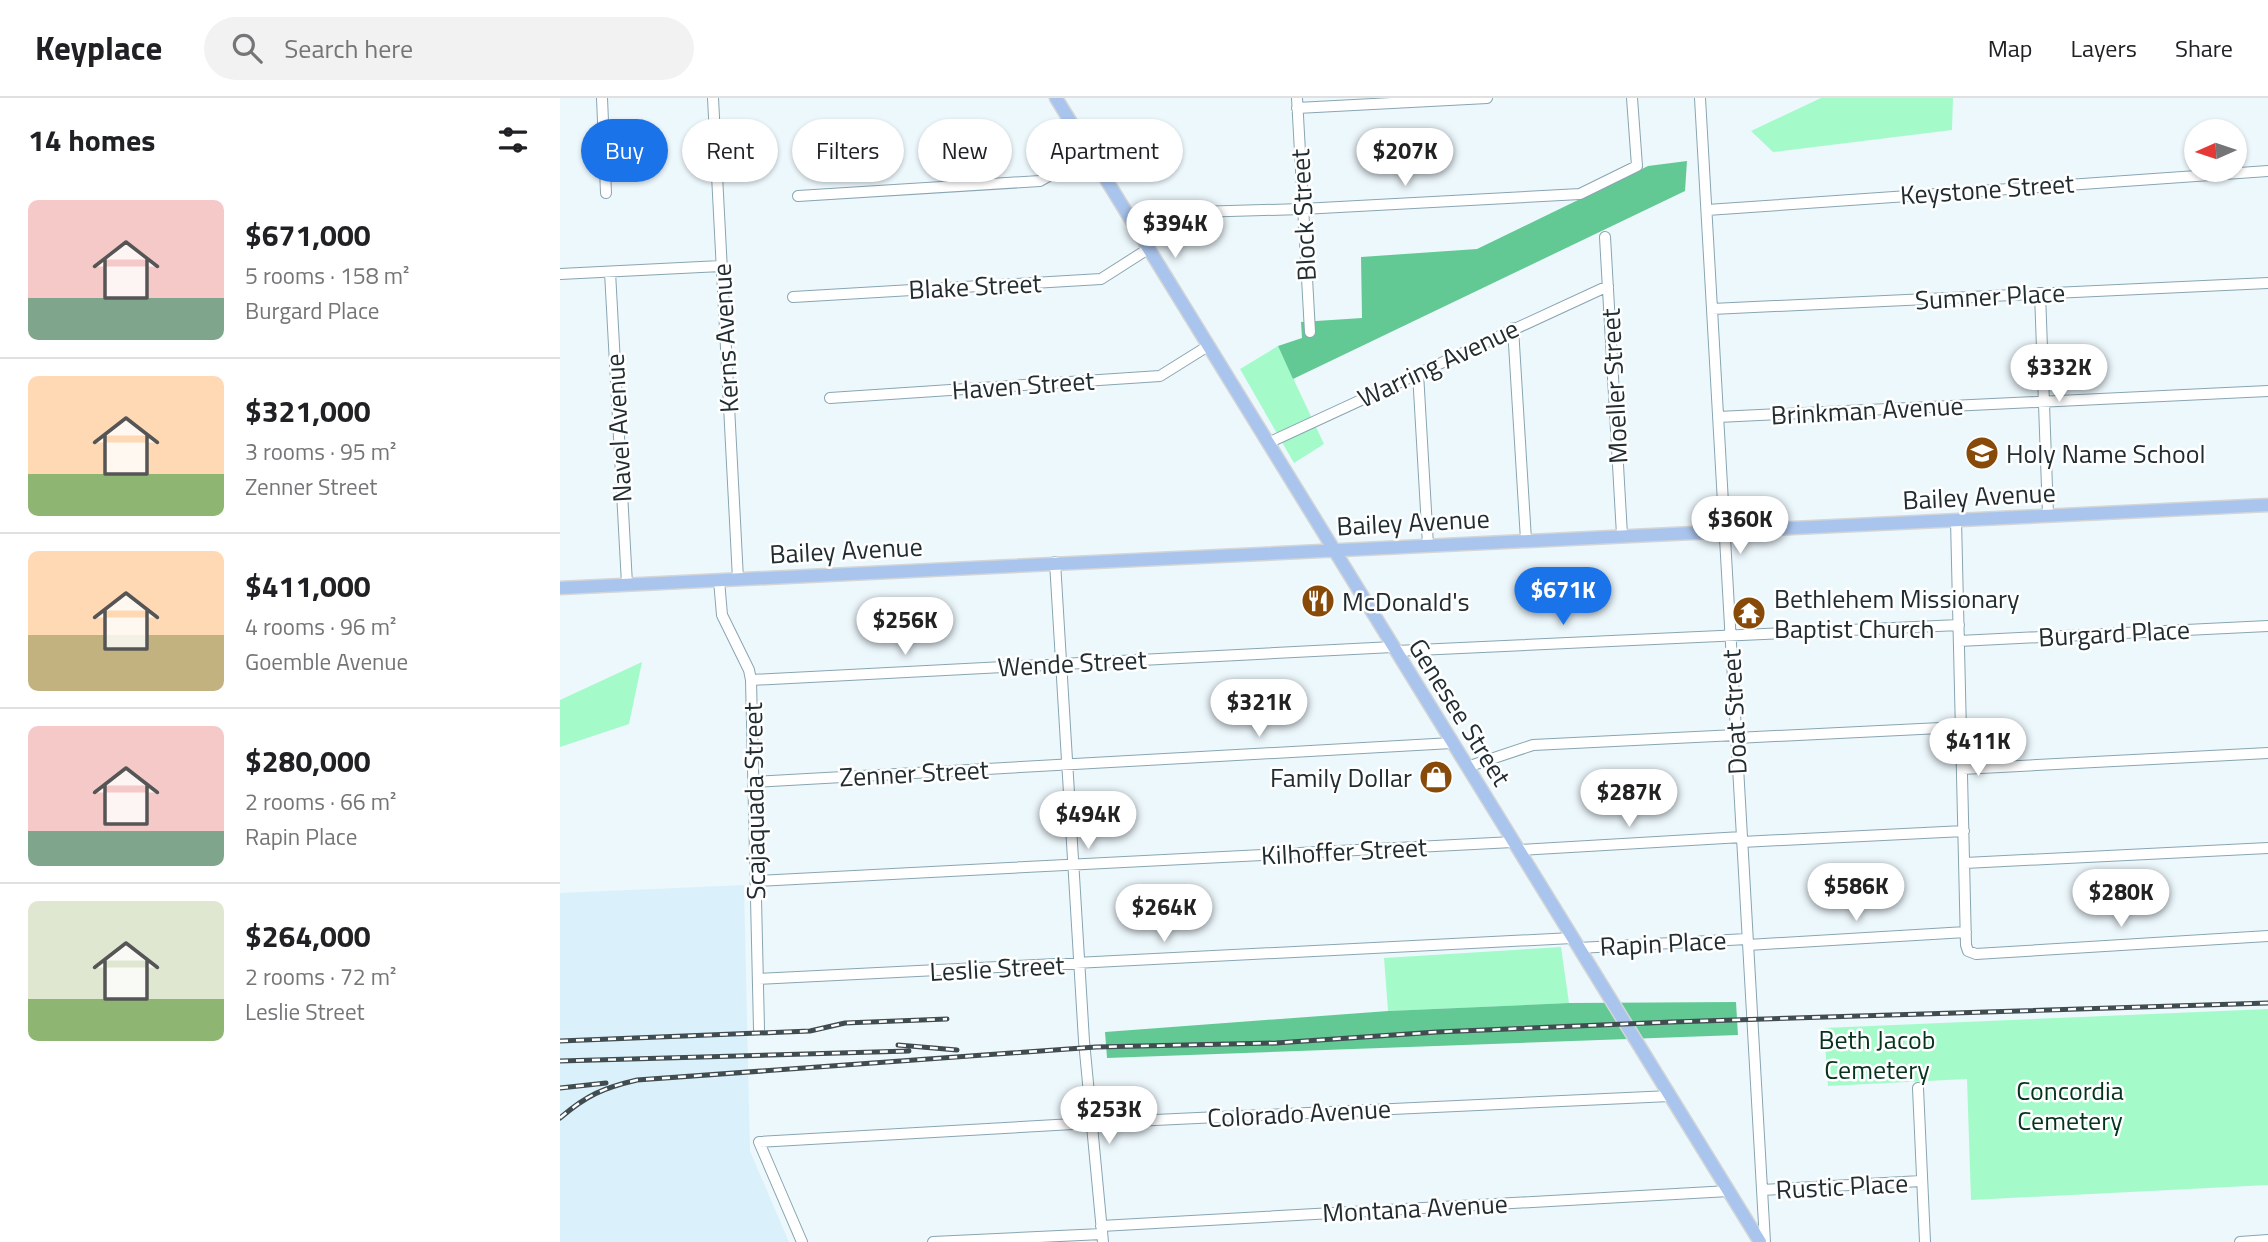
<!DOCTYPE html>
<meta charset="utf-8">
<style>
:root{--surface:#fff;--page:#f2f2f2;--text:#202124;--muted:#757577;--line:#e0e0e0;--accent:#1a73e8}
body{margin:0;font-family:"Titillium Web",sans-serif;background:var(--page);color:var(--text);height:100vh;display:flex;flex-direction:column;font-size:26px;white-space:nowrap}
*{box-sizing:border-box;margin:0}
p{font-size:23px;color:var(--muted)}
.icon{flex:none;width:38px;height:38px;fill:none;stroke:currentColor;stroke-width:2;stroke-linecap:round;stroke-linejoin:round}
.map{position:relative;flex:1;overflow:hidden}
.drawer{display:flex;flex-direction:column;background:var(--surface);width:560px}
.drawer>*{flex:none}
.top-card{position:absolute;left:21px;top:21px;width:665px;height:63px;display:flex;gap:14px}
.needle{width:46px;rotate:267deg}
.tools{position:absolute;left:1624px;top:21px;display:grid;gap:14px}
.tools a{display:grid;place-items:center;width:63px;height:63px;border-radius:50%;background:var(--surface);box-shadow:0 2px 5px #0004;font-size:35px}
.price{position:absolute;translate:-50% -60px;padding:0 16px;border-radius:24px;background:#fff;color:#222;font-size:23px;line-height:46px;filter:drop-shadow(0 2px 4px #0008)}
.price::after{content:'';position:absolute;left:50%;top:42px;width:21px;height:16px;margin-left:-10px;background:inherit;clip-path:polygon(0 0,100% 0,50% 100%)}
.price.active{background:var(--accent);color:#fff}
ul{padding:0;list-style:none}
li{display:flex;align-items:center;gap:21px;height:175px;padding:0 28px}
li+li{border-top:2px solid var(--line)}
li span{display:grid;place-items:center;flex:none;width:196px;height:140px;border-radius:10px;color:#555}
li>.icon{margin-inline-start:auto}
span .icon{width:84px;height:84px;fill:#fffc;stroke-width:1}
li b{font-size:30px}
h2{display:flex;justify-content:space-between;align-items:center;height:84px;padding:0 28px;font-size:30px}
.tag{padding:0 24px;border-radius:32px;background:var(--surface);box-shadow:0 2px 5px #0004;font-size:24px;line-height:63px}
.tag.active{background:var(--accent);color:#fff}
header{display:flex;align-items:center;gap:42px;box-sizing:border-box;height:98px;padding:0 35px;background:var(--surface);border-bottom:2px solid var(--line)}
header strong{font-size:33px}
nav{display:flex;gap:38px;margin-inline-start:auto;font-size:24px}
.search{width:490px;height:63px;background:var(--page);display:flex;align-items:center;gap:18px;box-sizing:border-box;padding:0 24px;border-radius:38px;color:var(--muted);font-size:26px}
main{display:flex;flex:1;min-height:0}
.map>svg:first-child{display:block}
.built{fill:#daf1fb}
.green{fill:#a5faca}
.forest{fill:#63c994}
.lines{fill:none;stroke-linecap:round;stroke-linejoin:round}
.minor-casing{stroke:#89a5b1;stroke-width:12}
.major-casing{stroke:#d3d5d6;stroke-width:15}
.minor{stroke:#fff;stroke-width:10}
.major{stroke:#aac5ed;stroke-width:12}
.rail-casing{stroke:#414c51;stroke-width:5}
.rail{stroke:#fff;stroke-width:2.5;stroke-dasharray:8;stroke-linecap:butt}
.labels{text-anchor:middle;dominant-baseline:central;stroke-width:5;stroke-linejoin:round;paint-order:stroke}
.street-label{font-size:26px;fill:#212d31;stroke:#fff}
.poi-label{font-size:26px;fill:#212d31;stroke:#fff;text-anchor:start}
.park-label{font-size:26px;fill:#05331e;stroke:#fff}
</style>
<header>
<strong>Keyplace</strong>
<div class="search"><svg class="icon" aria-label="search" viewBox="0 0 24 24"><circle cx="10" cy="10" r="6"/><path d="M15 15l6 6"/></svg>Search here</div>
<nav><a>Map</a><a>Layers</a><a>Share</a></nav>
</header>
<main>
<section class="drawer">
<h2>14 homes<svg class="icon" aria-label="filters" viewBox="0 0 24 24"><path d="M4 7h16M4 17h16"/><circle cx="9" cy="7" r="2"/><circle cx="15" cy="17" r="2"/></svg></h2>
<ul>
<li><span style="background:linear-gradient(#f6c9c9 70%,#7fa58c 0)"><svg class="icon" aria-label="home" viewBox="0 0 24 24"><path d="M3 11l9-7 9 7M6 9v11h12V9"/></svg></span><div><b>$671,000</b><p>5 rooms · 158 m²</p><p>Burgard Place</p></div></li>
<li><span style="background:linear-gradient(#ffd9b3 70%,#8fb573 0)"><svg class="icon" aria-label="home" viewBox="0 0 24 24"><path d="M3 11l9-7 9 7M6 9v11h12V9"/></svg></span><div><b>$321,000</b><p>3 rooms · 95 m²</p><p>Zenner Street</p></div></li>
<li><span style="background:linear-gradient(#ffd9b3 60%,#c2b280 0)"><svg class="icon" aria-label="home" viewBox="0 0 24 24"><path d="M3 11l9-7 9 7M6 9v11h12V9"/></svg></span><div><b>$411,000</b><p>4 rooms · 96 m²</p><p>Goemble Avenue</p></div></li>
<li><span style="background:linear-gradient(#f6c9c9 75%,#7fa58c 0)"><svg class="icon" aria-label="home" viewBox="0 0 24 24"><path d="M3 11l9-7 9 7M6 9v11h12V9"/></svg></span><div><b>$280,000</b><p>2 rooms · 66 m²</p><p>Rapin Place</p></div></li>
<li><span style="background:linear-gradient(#dfe7d0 70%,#8fb573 0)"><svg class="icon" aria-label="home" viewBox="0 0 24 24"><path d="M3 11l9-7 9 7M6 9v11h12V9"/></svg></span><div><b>$264,000</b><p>2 rooms · 72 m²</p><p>Leslie Street</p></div></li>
</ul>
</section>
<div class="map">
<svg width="1708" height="1144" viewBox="0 0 1708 1144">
<rect width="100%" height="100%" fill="#edf8fd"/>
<path class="built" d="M184,787L190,1053L229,1144H0V795Z"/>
<path class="green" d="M1261,0H1393L1392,32L1213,54L1191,33Z
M718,248L764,346L734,365L680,271Z
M82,564L69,626L0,649V602Z
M1001,849L1009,905L828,913L824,860Z
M1708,911V1087L1411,1102L1407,981L1268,988L1264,930Z"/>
<path class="forest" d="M1127,63L1125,93L733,281L718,248L742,240L741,224L802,220L801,159L917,151L1088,68Z
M1176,904L1178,937L547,960L545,934L828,913L1009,905Z"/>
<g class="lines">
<defs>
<path id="minor" d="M42,0L46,95
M153,0L178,481
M737,0L750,234
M1140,0L1205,1144
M737,10L927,0
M238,98L480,83L529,55
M1147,112L1708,73
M567,116L742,111L1020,96L1077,68L1072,0
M1045,139L1062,437
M50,174L67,486
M0,176L161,168
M1480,195L1488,417
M233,199L541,181L588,151
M1152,211L1708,185
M953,230L966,442
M858,275L868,447
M270,300L600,278L648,248
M1158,319L1708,293
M708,345L1048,188
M1396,422L1406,847L1408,853L1416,856L1708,838
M495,464L524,943L543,1144
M159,482L162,517L189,572L191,582L199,931
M1399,543L1708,528
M836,553L1399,527
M191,582L833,549
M1176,640L1401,629
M907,669L973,647L1176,637
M1402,671L1708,655
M194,684L892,645
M1182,744L1404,733
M958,752L1182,739
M1405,765L1708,750
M196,783L953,744
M1188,847L1406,834
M1018,850L1187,841
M198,881L1012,840
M1358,990L1365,1144
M1202,1092L1361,1083
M541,1128L1169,1093
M242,1144L199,1044L531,1025L1110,998
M373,1144L542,1136
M1680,1144L1708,1142"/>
<path id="major" d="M496,0L1200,1144
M0,490L1708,407"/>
</defs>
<use href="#minor" class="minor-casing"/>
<use href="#major" class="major-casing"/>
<use href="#minor" class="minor"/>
<use href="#major" class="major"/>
<defs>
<path id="rail" d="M0,943L250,933L285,925L387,921
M338,947L397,952
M0,963L349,953
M0,990L46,985
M0,1020C27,997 43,990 77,982L536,949L716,945L877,934L1112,924L1708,905"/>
</defs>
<use href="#rail" class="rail-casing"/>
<use href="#rail" class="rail"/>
</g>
<defs>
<symbol id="school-disc" viewBox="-11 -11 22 22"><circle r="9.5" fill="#874a08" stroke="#fff"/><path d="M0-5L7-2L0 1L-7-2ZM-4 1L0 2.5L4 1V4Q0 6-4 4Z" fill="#fff"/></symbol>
<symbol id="restaurant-disc" viewBox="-11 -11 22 22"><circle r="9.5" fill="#874a08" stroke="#fff"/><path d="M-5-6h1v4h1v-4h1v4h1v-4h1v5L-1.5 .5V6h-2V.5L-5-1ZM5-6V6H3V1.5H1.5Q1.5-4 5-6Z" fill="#fff"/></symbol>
<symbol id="temple-disc" viewBox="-11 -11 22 22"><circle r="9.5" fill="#874a08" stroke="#fff"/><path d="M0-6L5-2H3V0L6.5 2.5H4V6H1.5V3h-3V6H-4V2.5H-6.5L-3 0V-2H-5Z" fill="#fff"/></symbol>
<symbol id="shop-disc" viewBox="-11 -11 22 22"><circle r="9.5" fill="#874a08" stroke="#fff"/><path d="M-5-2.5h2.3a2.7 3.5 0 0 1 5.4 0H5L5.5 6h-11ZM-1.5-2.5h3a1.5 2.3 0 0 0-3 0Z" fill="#fff"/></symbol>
</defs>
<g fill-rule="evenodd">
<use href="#school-disc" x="1403" y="336" width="38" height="38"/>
<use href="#restaurant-disc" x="739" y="484" width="38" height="38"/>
<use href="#temple-disc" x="1170" y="496" width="38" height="38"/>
<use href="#shop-disc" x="857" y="660" width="38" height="38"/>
</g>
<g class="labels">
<g class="street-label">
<text transform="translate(1427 91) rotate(-4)">Keystone Street</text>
<text transform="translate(743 117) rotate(-93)">Block Street</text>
<text transform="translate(415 188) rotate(-3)">Blake Street</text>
<text transform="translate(1430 198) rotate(-3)">Sumner Place</text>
<text transform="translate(165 240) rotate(-93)">Kerns Avenue</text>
<text transform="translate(878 265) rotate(-25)">Warring Avenue</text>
<text transform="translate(463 287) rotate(-4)">Haven Street</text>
<text transform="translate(1054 288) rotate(-93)">Moeller Street</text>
<text transform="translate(1307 312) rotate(-3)">Brinkman Avenue</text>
<text transform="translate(58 330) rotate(-93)">Navel Avenue</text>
<text transform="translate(1419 398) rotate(-3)">Bailey Avenue</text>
<text transform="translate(853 424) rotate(-3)">Bailey Avenue</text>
<text transform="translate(286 452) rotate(-3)">Bailey Avenue</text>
<text transform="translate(1554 535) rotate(-3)">Burgard Place</text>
<text transform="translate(512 565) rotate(-3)">Wende Street</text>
<text transform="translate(900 614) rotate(58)">Genesee Street</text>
<text transform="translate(1174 614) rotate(-93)">Doat Street</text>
<text transform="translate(354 675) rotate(-3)">Zenner Street</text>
<text transform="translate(194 703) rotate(-91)">Scajaquada Street</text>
<text transform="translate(784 753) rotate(-3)">Kilhoffer Street</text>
<text transform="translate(1103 845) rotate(-3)">Rapin Place</text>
<text transform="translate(437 870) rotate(-3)">Leslie Street</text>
<text transform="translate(739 1015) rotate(-3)">Colorado Avenue</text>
<text transform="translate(1282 1088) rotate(-3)">Rustic Place</text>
<text transform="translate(855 1110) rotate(-3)">Montana Avenue</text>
</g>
<g class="poi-label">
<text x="1446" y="355">Holy Name School</text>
<text x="1214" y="500">Bethlehem Missionary<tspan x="1214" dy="30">Baptist Church</tspan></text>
<text x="782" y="503">McDonald's</text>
<text x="852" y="679" text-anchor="end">Family Dollar</text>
</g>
<g class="park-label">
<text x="1317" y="941">Beth Jacob<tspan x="1317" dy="30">Cemetery</tspan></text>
<text x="1510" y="992">Concordia<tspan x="1510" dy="30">Cemetery</tspan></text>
</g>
</g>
</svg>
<div class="tools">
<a><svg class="needle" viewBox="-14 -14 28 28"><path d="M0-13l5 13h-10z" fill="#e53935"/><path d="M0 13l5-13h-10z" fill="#757577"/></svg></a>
</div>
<b class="price" style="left:845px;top:90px">$207K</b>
<b class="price" style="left:615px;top:162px">$394K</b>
<b class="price" style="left:1499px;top:306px">$332K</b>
<b class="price" style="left:1180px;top:458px">$360K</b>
<b class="price active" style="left:1003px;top:529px">$671K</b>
<b class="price" style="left:345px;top:559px">$256K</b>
<b class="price" style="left:699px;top:641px">$321K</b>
<b class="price" style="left:1418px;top:680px">$411K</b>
<b class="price" style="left:1069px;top:731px">$287K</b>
<b class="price" style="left:528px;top:753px">$494K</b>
<b class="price" style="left:1296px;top:825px">$586K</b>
<b class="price" style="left:1561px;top:831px">$280K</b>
<b class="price" style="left:604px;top:846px">$264K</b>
<b class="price" style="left:549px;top:1048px">$253K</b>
<div class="top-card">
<a class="tag active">Buy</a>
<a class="tag">Rent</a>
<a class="tag">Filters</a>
<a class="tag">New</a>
<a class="tag">Apartment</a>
</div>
</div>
</main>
